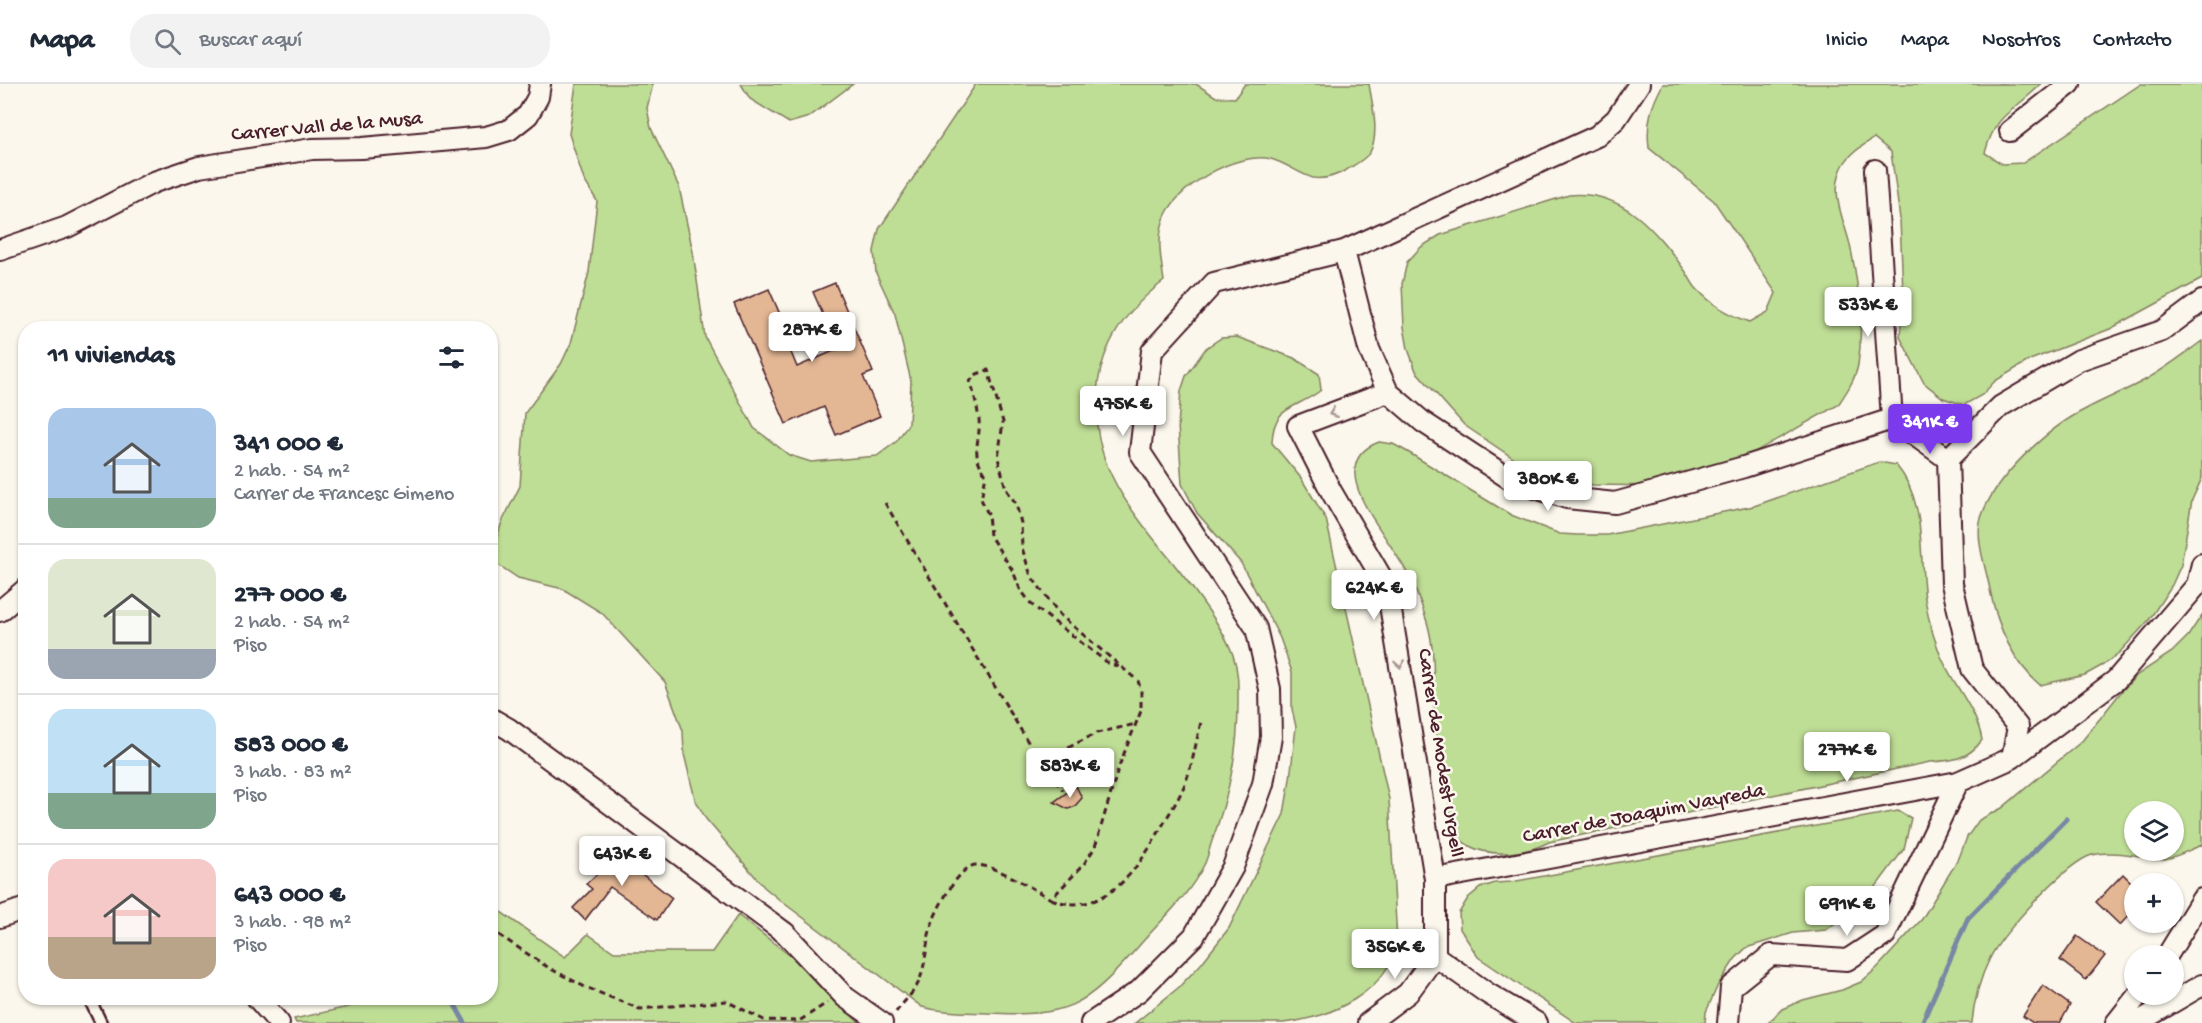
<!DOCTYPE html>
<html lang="es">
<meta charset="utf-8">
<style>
:root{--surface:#fff;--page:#f2f2f3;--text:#1f2937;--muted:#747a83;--line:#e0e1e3;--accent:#7c3aed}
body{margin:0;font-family:"Gochi Hand",sans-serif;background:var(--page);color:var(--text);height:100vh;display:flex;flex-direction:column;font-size:22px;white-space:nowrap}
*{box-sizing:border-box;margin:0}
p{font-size:20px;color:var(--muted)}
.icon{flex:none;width:33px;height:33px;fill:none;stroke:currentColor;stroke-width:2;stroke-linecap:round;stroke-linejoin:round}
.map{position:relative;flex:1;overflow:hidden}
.sheet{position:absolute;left:18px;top:237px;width:480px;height:684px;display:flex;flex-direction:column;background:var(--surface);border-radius:24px;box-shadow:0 2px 4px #0004}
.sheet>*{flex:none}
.buttons{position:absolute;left:2124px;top:717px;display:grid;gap:12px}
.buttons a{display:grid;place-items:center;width:60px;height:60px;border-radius:50%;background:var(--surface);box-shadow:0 2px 4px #0004;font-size:30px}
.price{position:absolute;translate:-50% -51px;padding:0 14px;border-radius:6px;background:#fff;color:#222;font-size:20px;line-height:39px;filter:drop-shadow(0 2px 3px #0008)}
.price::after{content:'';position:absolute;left:50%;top:36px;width:18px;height:14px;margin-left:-9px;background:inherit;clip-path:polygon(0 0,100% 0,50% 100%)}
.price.selected{background:var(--accent);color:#fff}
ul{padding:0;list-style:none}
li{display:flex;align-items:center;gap:18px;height:150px;padding:0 30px}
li+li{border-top:2px solid var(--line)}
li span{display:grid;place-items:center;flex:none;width:168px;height:120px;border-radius:18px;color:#555}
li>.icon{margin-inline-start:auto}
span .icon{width:72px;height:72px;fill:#fffc;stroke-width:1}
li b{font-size:26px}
h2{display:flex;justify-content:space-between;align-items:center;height:72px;padding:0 30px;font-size:26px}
header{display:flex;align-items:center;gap:36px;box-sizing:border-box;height:84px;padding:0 30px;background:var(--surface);border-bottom:2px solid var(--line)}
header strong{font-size:28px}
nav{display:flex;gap:33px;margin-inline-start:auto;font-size:21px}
.search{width:420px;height:54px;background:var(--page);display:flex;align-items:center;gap:15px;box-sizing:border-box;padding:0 21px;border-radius:24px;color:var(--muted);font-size:22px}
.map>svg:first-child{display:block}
.green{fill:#bedd95;stroke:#847e60;stroke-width:1.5;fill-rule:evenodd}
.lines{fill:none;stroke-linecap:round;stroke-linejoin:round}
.stream{stroke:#7887a4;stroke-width:5}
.building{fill:#e3b794;stroke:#4a1f2b;stroke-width:1.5}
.service-casing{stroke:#4a1f2b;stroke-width:15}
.minor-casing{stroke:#4a1f2b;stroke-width:24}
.path{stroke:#4a1f2b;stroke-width:3;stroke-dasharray:6 4.5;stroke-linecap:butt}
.service{stroke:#fbf7ec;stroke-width:10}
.minor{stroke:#fbf7ec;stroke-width:20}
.oneway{stroke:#ab9695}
.labels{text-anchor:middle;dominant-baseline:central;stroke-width:5;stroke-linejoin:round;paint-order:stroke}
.street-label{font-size:21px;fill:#4a1f2b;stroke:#fbf7ec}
</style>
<header>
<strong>Mapa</strong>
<div class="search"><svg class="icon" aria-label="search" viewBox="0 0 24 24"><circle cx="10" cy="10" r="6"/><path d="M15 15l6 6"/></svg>Buscar aquí</div>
<nav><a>Inicio</a><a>Mapa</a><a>Nosotros</a><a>Contacto</a></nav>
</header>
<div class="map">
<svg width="2202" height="939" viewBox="0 0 2202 939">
<rect width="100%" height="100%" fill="#fbf7ec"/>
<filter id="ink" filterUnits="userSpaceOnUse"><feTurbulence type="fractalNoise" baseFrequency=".0167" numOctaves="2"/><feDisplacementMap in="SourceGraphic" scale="12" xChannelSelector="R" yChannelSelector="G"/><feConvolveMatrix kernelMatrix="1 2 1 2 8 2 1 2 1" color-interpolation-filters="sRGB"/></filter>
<g filter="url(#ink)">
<path class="green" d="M576,0H653L647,24L651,44L679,103L693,168L705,253L754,344L789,371L811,378L877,372L897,357L909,339L911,297L895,230L876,189L874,167L879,145L976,0H1196L1216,13L1235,14L1245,0H1369C1372,19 1380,50 1370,68C1366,75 1354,81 1348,85C1338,91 1326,96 1313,94C1299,90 1286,79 1271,75C1237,67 1173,103 1163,138C1157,157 1161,177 1164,197C1115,234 1092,277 1097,340C1102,404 1155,453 1191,502C1206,523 1224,546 1233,571C1239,588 1238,603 1238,620C1238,669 1229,711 1212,757C1209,765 1208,774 1204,781C1188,813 1161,836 1138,863C1084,924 1069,933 987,929C965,928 944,929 922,923L781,817L764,803L706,735L695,715L684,670L683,647L665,598L602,529L563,505L518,494L497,480L495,459L502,438L520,402L525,329L561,280L571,259L589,188L597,117L584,96L569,50Z
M741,0H853L809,33L789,39L750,15Z
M1663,0H2041C2015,28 1996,27 1985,69L2002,80L2023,79L2141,0H2202V195L2110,245L2030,276L1995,297L1982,311L1964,321L1943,314L1924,299L1900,253L1903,208L1900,135L1891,68L1874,54C1861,63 1847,71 1841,86C1831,110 1843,134 1849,157C1858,195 1864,242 1858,281C1855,296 1846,309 1838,321L1705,396L1660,402L1593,401L1549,392L1525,382L1464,341L1416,287L1408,265L1404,243L1402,200L1407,178L1421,163L1440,151L1569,111C1624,106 1656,147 1686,188C1690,194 1693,202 1699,207C1713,222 1730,231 1750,238L1768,228L1776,209L1714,117L1649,64C1646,39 1651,22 1663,0Z
M1237,253L1294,274L1319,290L1321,306C1296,326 1273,320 1272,359L1301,394L1326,435L1389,715L1397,857C1389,908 1330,934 1283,939C1238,939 1181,939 1135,939L1178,904L1201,880L1229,844L1284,730L1290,695L1296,643L1292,625V588L1280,554L1241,479L1197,429L1182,400L1178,341L1181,307L1186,292L1206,264L1221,254Z
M2202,257V394L2192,416L2181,481L2172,501L2149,536L2120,568L2103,581L2085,591L2040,601C2011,576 1996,538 1989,501C1985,481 1975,454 1981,434C1993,395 2048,344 2084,326C2104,315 2125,307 2145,296C2165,285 2184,270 2202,257Z
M1379,358L1393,360L1406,367L1511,431L1560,450L1577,451H1607L1754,422L1879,378L1896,381C1923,413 1920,454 1923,494C1924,518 1931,547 1940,570C1952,600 1977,625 1982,656C1969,675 1952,677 1930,678L1549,758C1524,771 1475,777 1456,750C1448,739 1450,718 1448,706C1445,684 1437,664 1435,643C1432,609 1437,571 1427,538C1420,513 1407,486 1392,464C1374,435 1326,378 1379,358Z
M2202,531V761C2188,766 2175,775 2159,776C2151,777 2142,772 2133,771C2121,769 2104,768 2092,771C2067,778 2002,849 1990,874C1980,894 1974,917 1972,939H1768L1782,925L1803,916L1842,906L1861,898L1877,884L1922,835L1959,774L1967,753L1979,736L2002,724L2082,657L2121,608L2137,591L2172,568L2188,552ZM2134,728H2174V766H2134Z
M1898,727L1911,734L1904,765L1866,816L1826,846L1793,849L1746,864L1735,875L1718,901L1706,928L1705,939H1576L1478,873L1460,845L1459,829L1468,814L1480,804L1495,799L1511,798Z
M491,821L565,873L588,850L614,868H712L738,831L802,881L859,939H296L294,935L375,917V914H490Z"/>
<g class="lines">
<path class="stream" d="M451,914L465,939
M1922,939L1968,834L2066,735"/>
</g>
<path class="building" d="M835,199L873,288L863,292L880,332L836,351L824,323L786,340L734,220L769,205L782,235L778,237L797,283L838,265L813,208Z
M1076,702L1082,714L1074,723L1068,725L1054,718Z
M603,764L638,787L672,814L657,836L610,803L585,836L573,824L592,805L586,800L597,790L590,784Z
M2123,790L2134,801V826L2120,841L2096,818Z
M2077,852L2105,872L2086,896L2060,876Z
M2043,901L2070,921L2060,939H2033L2023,932Z"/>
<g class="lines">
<defs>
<path id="service" d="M89,914L101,939"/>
<path id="minor" d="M2010,47L2070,0
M1875,86L1892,335L1948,375
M0,166L67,143L154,98L199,83L312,65L362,64L486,53L509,46L528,31L538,13L540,0
M1344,167L1369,265L1388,308L1423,338L1513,397L1567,414L1615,419L1744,383L1892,335
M1388,308L1298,342L1331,407L1387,503L1435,795V872
M0,527L26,505
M490,634L509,645L785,849L845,913L882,939
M2012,674L2018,643L1972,585L1952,500L1948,375L2001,322L2079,276L2162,247L2202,217
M1435,795L1958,698L2012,674L2116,596L2197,501L2202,480
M0,833L26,824
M1435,872L1487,909L1537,939
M2167,872L2202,815
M257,914L279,939
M1091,939L1139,907L1194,852L1233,783L1263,700L1271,653L1270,605L1256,544L1140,368L1152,267L1214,199L1344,167L1597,52L1616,35L1639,0
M1368,939L1408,909L1435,872
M1728,939L1731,903L1771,871L1847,876L1885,851L1958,698
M2116,939L2139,910
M2137,939L2202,901"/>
</defs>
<use href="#service" class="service-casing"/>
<use href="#minor" class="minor-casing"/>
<path class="path" d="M885,419L1040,678L1063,706
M1040,678L1097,649L1136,640
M1051,815C1103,836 1138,785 1160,746C1169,729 1180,714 1186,697C1193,678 1196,658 1201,638
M490,845L549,884L585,903L640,925L726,917L764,936L799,937L827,919
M896,928C903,918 916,907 920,895C927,876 926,855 933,837C938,823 960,781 976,781C996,781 1033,805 1051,815L1084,780L1095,763L1119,682L1141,627V606L1138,597L1060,531L1031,492L1022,464L1021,439L1016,420L1006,405L998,374L1003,338L988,286L977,290L970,297C974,309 977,322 979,335C981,360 969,366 986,391L981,415L988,430L990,452L1013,487L1020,505L1032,521L1108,579L1120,583"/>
<use href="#service" class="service"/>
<use href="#minor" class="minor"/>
</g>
<defs><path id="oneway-chevron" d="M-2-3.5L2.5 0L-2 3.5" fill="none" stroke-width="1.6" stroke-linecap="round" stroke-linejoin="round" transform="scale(1.5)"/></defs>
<g class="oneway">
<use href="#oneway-chevron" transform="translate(1333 329) rotate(159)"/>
<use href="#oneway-chevron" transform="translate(1400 580) rotate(81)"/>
</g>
</g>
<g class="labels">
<g class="street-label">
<text transform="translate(327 44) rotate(-5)">Carrer Vall de la Musa</text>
<text transform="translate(1439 669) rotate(81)">Carrer de Modest Urgell</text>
<text transform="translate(1644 731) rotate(-11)">Carrer de Joaquim Vayreda</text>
</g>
</g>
</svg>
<div class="buttons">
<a><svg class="icon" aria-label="layers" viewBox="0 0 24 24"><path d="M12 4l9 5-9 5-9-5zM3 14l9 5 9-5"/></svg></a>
<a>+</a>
<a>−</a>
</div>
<b class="price" style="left:1868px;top:254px">533K €</b>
<b class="price" style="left:812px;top:279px">287K €</b>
<b class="price" style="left:1123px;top:353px">475K €</b>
<b class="price selected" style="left:1930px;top:371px">341K €</b>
<b class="price" style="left:1548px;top:428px">380K €</b>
<b class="price" style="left:1374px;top:537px">624K €</b>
<b class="price" style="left:1847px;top:699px">277K €</b>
<b class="price" style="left:1070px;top:715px">583K €</b>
<b class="price" style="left:622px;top:803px">643K €</b>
<b class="price" style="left:1847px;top:853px">691K €</b>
<b class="price" style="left:1395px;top:896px">356K €</b>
<section class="sheet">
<h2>11 viviendas<svg class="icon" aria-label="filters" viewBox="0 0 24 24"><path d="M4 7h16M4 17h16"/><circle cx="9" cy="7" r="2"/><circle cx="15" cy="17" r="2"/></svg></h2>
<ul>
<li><span style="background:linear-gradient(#a9c7e8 75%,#7fa58c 0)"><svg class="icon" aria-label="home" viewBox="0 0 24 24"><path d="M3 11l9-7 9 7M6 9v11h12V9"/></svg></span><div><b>341 000 €</b><p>2 hab. · 54 m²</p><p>Carrer de Francesc Gimeno</p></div></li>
<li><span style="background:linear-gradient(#dfe7d0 75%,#9aa5b1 0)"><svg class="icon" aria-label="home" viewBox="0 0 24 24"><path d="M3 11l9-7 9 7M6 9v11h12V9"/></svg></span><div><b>277 000 €</b><p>2 hab. · 54 m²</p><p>Piso</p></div></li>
<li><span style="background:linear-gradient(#bfe0f5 70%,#7fa58c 0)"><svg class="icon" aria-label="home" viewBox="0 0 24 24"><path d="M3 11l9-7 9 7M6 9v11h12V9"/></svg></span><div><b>583 000 €</b><p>3 hab. · 83 m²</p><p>Piso</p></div></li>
<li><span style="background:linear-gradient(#f6c9c9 65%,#b9a48a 0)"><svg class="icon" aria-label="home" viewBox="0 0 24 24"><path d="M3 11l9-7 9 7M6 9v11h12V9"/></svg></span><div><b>643 000 €</b><p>3 hab. · 98 m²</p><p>Piso</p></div></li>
</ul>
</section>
</div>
